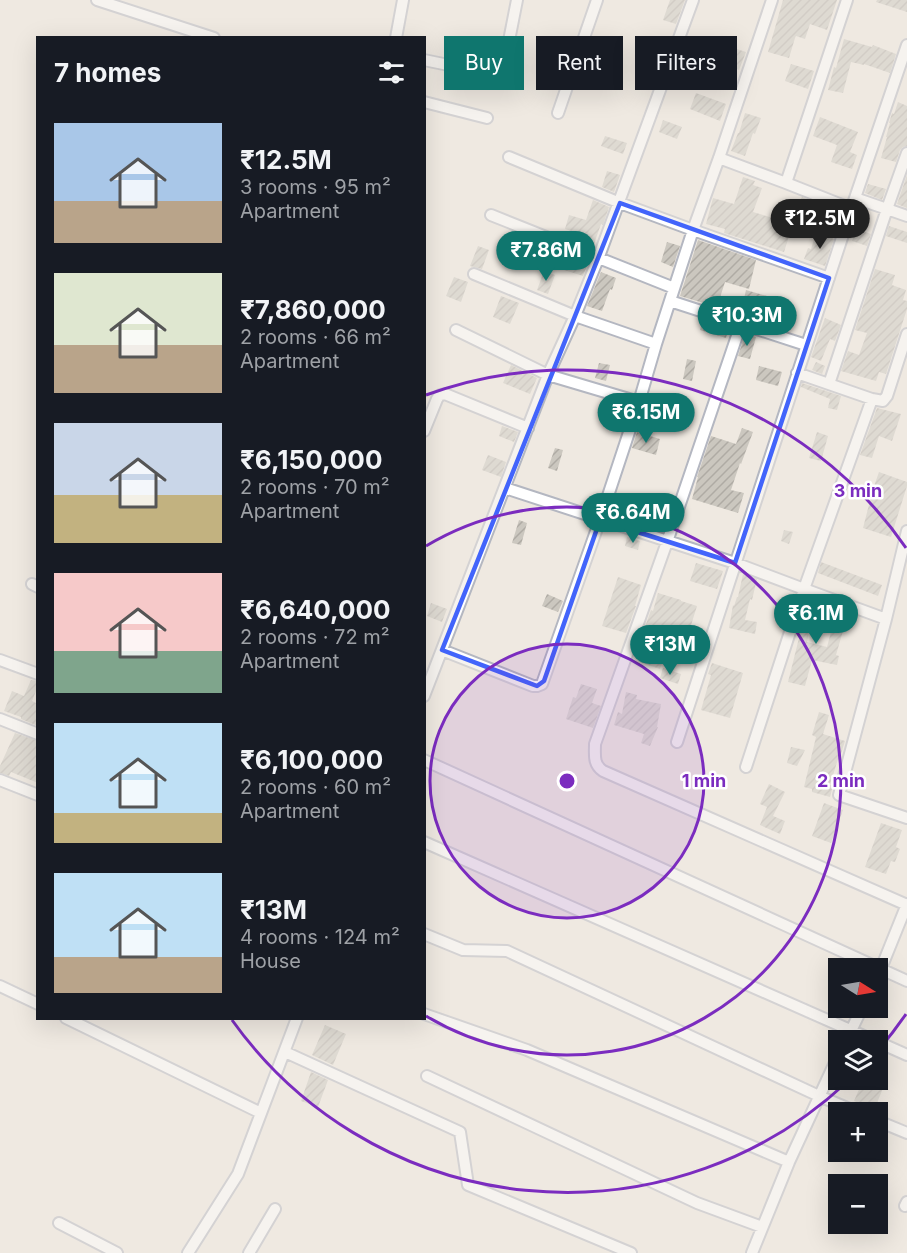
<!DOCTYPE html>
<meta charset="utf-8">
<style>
:root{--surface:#171b24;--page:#20242c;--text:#f1f3f6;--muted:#9ea1a6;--accent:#0f766e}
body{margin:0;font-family:Inter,sans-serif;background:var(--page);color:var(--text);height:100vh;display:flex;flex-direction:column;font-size:22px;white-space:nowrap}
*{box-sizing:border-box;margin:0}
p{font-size:20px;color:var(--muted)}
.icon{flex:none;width:33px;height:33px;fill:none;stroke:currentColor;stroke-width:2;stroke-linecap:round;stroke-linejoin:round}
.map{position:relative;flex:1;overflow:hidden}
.drawer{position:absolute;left:36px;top:36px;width:390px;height:984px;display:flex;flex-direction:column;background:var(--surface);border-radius:0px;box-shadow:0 6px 24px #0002}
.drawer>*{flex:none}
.top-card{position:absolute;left:444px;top:36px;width:372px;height:54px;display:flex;gap:12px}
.needle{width:39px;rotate:101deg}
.tools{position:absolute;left:828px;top:958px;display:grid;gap:12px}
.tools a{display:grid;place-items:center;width:60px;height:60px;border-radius:0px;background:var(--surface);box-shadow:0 6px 24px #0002;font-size:30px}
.price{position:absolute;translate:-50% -51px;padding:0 14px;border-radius:21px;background:var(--accent);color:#fff;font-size:20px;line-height:39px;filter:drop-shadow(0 2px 3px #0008)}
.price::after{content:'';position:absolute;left:50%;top:36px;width:18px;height:14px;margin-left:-9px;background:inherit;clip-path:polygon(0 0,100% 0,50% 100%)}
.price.selected{background:#222;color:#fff}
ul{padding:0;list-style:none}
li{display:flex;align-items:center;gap:18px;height:150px;padding:0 18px}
li span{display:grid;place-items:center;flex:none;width:168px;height:120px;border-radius:0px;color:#555}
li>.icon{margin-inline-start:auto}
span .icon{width:72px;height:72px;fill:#fffc;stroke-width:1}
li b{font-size:26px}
h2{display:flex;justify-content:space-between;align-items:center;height:72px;padding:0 18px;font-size:26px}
.chip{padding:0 21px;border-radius:0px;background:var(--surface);box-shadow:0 6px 24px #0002;font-size:21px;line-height:54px}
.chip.selected{background:var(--accent);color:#fff}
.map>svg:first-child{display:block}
.building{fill:url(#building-hatch)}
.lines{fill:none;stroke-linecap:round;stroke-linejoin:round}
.street-casing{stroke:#b4b7c1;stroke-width:14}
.street{stroke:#fff;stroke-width:10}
.marked{fill:none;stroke:#4264fb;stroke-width:4.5;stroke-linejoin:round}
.ring{fill:none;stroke:#7b2cbf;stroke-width:3}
.centre{fill:#7b2cbf;stroke:#fff;stroke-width:3}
.ring-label{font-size:18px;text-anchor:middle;font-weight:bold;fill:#7b2cbf;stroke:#fff;stroke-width:5;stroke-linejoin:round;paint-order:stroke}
</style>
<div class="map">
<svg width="907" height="1253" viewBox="0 0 907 1253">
<defs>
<pattern id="building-hatch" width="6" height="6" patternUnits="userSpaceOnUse" patternTransform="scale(1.5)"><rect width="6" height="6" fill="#cbc7bf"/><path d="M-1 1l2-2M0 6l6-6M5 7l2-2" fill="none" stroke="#afaba4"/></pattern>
</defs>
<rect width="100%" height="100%" fill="#efe9e1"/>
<path class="building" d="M670,0H685L676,24L663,20Z
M783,0H837L827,30L810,24L805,39L796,36L795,38L789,58L768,52Z
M877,0H907V12L876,2Z
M844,39L872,47L873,45L896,54L890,73L864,64V65L851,62L843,93L828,90L834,67L836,68Z
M718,43L746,52L739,70L711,60Z
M688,51L697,55L692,69L682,66Z
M595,54L603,57L599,67L591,63Z
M791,64L814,71L808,89L785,81Z
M696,93L726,104L720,121L690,109Z
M898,102L907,106V146L903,147L900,150L896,162L881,158L887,137H886L890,123H889L892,113L894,114Z
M745,113L761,118L755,134L753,133L745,156L731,151L738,133H739Z
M820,117L858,132L850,152L857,155L852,169L831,162L837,145L813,136Z
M663,120L682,127L677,139L659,132Z
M605,136L627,143L623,154L601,146Z
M607,171L620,175L614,192L602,187Z
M907,175V208L897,204Z
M743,177L755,181L753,185L762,188L753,212L793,224L784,252L724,233L725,229L706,224L713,198L734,204Z
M868,184L886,189L882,200L865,193Z
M802,197L818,204L809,226L792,220Z
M593,200L609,207L603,225L601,224L593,247L579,242L581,234L565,229L569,215L586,220Z
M889,226L907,232V243L886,236Z
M856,229L871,234L867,246L852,241Z
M816,233L834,239L825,266L804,259L808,248L811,249Z
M698,240L756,260L749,289L725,282L717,307L680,296Z
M667,242L680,246L673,267L661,262Z
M478,246L489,250L482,269L470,266Z
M568,258L585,263L584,265L587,266L583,276L564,270Z
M875,269L895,275L892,285L906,290L903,300L907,301V309L886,374L879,372L876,381L841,371L848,351L859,355L867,333L855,330Z
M544,271L555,275L548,294L537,290Z
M601,272L616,278L612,290L610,289L602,311L587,306Z
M454,277L468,282L461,302L446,296Z
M746,290L767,296V298L777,301L774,313L763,310L762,316L750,313L748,318L740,316Z
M501,296L519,303L510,324L493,317Z
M825,318L841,325L835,341L830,339L821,361L811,357Z
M702,322L728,330L726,338L700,330Z
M745,334L756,337L750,359L738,356Z
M687,359L696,361L692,381L683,379Z
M816,362L825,366L822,374L812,370Z
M599,363L610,365L606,381L595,378Z
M511,365L537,378L530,394L503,383Z
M759,366L782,372L778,386L756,380Z
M802,383L841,396L837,410L828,408L830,399L801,387Z
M877,408L901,414L892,441L879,436L872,458L860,455Z
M502,426L518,432L514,442L499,436Z
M742,428L753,432L741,464L740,463L731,490L744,493L738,513L692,499L698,477H697L711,436L736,444Z
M637,432L660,439L656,455L632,448Z
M817,432L828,436L821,461L809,458Z
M555,448L563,450L557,471L548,468Z
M488,455L506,462L501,477L482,470Z
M879,472L907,482V486L891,537L863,528L873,489Z
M519,520L527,523L521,545L512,543Z
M784,530L793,532L789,544L781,541Z
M627,537L640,541L638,550L625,546Z
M821,562L882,585L878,596L818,573Z
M696,563L723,571L717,589L690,581Z
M743,574L757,579L752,600L750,599L745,620L757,622L755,634L729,628L733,605L734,606L737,597H738Z
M618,577L641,585L635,606H636L626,633L602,626Z
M658,593L681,600V601L697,606L688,635L674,631L672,639L644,630L651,610L653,611Z
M547,594L563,601L558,612L542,606Z
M809,599L818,603L815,612H813L807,642L827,647L837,609L851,614L848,625L845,624L836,655L839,656L837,665L812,660L805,686L788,682L801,630H799V628Z
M431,603L447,609L442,622L427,616Z
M642,653L663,660L660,669L639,662Z
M712,663L743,673L730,718L701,710L711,675L708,674Z
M663,668L681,674L678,684L660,678Z
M31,680L38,681V686L32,701L38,704V726L21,719V717L4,711L12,691L24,696Z
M581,684L597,689L592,703L601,706L593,728L566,719L573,697L576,698Z
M626,692L637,695L636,699L661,704L657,727H658L650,746L641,743L644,734L614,725L618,712L622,714Z
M819,712L829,715L823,734L845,741L839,760L838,759L830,785L833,786L830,797L812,792V789L804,787L816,737L812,735Z
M15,733L38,741V783L11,772L9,776L0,773V766Z
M791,747L805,750L797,766L787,763Z
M769,784L785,792L773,816L785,821L780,834L760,825L767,807L760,804Z
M824,803L843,810L831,843L812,836Z
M881,823L902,830L896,847L900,849L895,862L891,861L886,874L865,867Z
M325,1025L346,1034L333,1065L312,1055Z
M311,1072L328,1080L318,1107L301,1101Z
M863,1080H871L884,1086L874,1110L854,1101Z"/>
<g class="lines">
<defs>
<path id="street" d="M97,0L214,38
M772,0L719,158L693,230L829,278
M847,0L786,183L852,209
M396,38L403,0
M424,60L502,76L517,0
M424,102L487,118
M558,113L597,0
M907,153L887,209L907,216
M719,158L786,183
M491,215L674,288
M474,274L575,316L656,344L693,230L620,203L509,157
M670,301L806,345
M741,324L667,542L595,744C595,755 593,764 603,771L907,905
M456,330L548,375L639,402
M797,373L872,399L883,401L887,396L907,334
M829,384L887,209L855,198L907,45
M424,431L437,399L440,395L445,394L528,428
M505,488L735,563L804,589L872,399
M907,531L886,619L839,795L907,818
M32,584L38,587
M442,650L533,686H537L542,684L600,520L639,402L656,344
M0,660L38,674
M424,696L548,375L575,316L598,259L693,0
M0,719L38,734
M677,742L855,198
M424,760L907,981
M746,767L804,589L886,619
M0,780L38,795
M424,842L875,1041
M424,934L463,950L507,951L819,1096L859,1113
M878,976L907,904
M0,986L38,1004
M424,1014L527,1050L789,1162
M66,1018L261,1113
M846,1041L862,1008
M878,1042L907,1055
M285,1052L460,1132L468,1185L631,1253
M427,1076L697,1203L762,1227
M878,1121L907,1133
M905,1206L907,1202
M59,1223L117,1253
M188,1253L238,1174L297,1018
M249,1253L275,1209
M752,1253L789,1162L838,1056"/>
</defs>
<use href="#street" class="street-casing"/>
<use href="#street" class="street"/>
</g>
<path d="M0 0H907V1253H0ZM620,203L829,278L735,563L600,520L544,681L537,686L442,650Z" fill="#efe9e1" fill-opacity=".55" fill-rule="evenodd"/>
<path class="marked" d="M620,203L829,278L735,563L600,520L544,681L537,686L442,650Z"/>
<circle cx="567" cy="781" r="137" fill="#7b2cbf" fill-opacity=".12"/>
<g class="ring">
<circle cx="567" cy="781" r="137"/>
<path d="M426 546A274 274 0 1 1 426 1016"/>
<path d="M906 1014A411 411 0 0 1 880 1048M847 1082A411 411 0 0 1 232 1020M426 395A411 411 0 0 1 906 548"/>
</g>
<circle cx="567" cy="781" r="9" class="centre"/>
<g class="ring-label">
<text x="858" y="497">3 min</text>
<text x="704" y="787">1 min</text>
<text x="841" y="787">2 min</text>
</g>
</svg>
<div class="tools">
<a><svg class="needle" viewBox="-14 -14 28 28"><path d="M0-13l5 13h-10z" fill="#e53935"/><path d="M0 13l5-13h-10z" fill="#9ea1a6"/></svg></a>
<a><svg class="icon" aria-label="layers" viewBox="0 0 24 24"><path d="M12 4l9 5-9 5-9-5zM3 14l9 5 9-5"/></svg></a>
<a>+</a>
<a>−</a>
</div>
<b class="price selected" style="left:820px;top:250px">₹12.5M</b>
<b class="price" style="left:546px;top:282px">₹7.86M</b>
<b class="price" style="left:747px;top:347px">₹10.3M</b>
<b class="price" style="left:646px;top:444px">₹6.15M</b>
<b class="price" style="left:633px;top:544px">₹6.64M</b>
<b class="price" style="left:816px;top:645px">₹6.1M</b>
<b class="price" style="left:670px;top:676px">₹13M</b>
<div class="top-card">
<a class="chip selected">Buy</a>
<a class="chip">Rent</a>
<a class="chip">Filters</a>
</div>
<section class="drawer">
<h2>7 homes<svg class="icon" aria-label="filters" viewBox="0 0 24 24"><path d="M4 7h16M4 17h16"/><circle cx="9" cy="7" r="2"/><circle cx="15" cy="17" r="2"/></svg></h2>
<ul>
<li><span style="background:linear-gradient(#a9c7e8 65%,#b9a48a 0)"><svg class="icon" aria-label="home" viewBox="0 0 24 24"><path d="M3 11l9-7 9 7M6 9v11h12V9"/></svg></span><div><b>₹12.5M</b><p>3 rooms · 95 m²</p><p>Apartment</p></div></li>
<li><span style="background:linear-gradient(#dfe7d0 60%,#b9a48a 0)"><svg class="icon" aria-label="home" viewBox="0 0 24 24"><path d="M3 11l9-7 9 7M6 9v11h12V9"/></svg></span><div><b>₹7,860,000</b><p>2 rooms · 66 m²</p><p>Apartment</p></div></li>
<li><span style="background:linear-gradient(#c9d6e8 60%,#c2b280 0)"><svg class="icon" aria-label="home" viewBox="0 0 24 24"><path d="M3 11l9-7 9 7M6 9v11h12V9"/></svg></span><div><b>₹6,150,000</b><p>2 rooms · 70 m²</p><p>Apartment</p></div></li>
<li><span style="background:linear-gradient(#f6c9c9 65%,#7fa58c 0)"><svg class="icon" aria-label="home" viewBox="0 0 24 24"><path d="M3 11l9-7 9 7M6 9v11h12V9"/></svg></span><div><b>₹6,640,000</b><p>2 rooms · 72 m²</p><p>Apartment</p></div></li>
<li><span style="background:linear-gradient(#bfe0f5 75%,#c2b280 0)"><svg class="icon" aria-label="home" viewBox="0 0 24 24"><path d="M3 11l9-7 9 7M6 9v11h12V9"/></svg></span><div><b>₹6,100,000</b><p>2 rooms · 60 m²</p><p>Apartment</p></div></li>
<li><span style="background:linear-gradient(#bfe0f5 70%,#b9a48a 0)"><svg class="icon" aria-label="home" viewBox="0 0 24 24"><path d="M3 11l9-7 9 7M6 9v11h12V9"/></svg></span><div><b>₹13M</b><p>4 rooms · 124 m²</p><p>House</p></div></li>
</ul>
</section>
</div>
